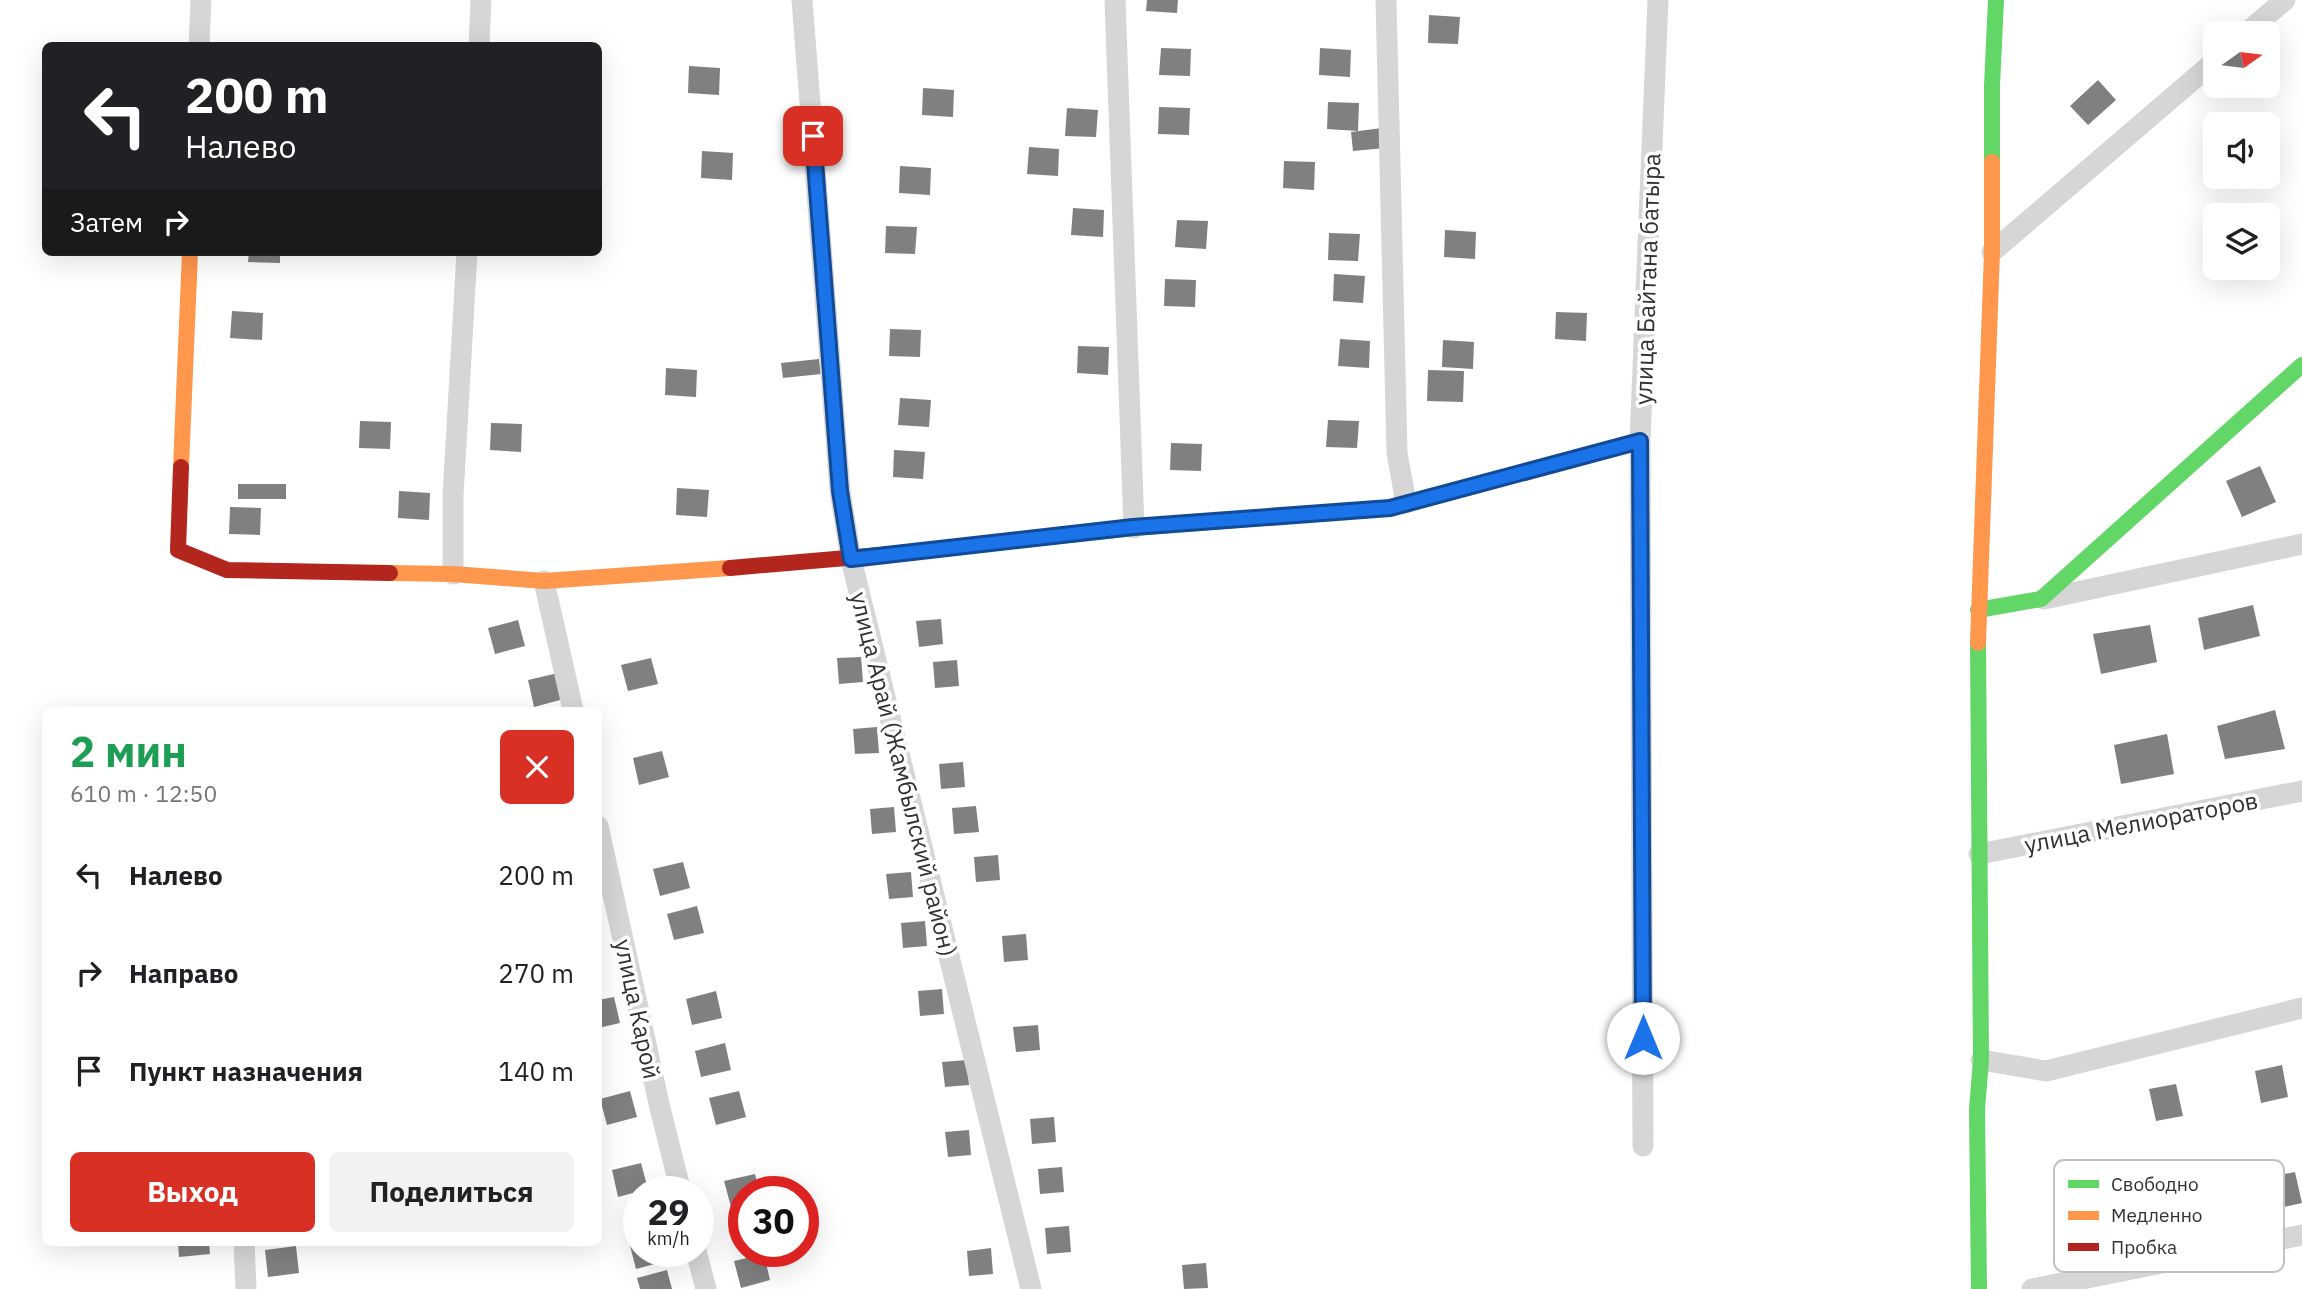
<!DOCTYPE html>
<html lang="ru">
<meta charset="utf-8">
<style>
body{margin:0;font-family:"IBM Plex Sans",sans-serif;background:#f2f2f2;color:#202124;height:100vh;display:flex;flex-direction:column;font-size:26px;white-space:nowrap}
*{box-sizing:border-box;margin:0}
p{font-size:23px;color:#757577}
.icon{flex:none;width:38px;height:38px;fill:none;stroke:currentColor;stroke-width:2;stroke-linecap:round;stroke-linejoin:round}
.map{position:relative;flex:1;overflow:hidden}
.drawer{position:absolute;left:42px;top:707px;width:560px;height:539px;display:flex;flex-direction:column;background:#fff;border-radius:10px;box-shadow:0 7px 28px #0002}
.drawer>*{flex:none}
.top-card{position:absolute;left:42px;top:42px;width:560px;height:214px;border-radius:10px;box-shadow:0 7px 28px #0002;background:#202124;color:#fff;overflow:hidden}
.needle{width:46px;rotate:76deg}
.fabs{position:absolute;left:2203px;top:21px;display:grid;gap:14px}
.fabs a{display:grid;place-items:center;width:77px;height:77px;border-radius:10px;background:#fff;box-shadow:0 7px 28px #0002;font-size:35px}
.speed{position:absolute;left:623px;top:1176px;display:flex;gap:14px;font-size:35px;font-weight:700;text-align:center}
.speed>*{display:grid;place-content:center;width:91px;height:91px;border-radius:50%;background:#fff;box-shadow:0 7px 28px #0002;line-height:1}
.speed small{font-size:18px;font-weight:400}
.speed .limit{border:10px solid #d22;background:#fff;color:#111}
.pin{position:absolute;display:grid;place-items:center;width:60px;height:60px;color:#fff;margin:-30px;border-radius:14px;box-shadow:0 4px 10px #0006}
.me{position:absolute;width:77px;margin:-38px;rotate:0deg;stroke-linejoin:round;filter:drop-shadow(0 0 5px #0008)}
.turn{display:flex;align-items:center;gap:24px;height:147px;padding:0 28px;font-size:32px}
.turn .icon{width:91px;height:91px;stroke-width:2.5}
.turn b{display:block;font-size:49px;line-height:60px}
.then{display:flex;align-items:center;height:66px;padding:0 28px;background:#0003;gap:14px;font-size:26px}
.round{display:grid;place-items:center;flex:none;width:74px;height:74px;border-radius:10px;background:#f2f2f2}
.headline{display:flex;align-items:center;justify-content:space-between;height:119px;padding:0 28px}
h1{font-size:42px;font-weight:700;line-height:52px;color:#1e9e55}
.button{display:flex;gap:14px;margin-top:auto;padding:14px 28px}
.button a{flex:1;height:80px;border-radius:10px;background:#d93025;color:#fff;font-size:28px;font-weight:700;line-height:80px;text-align:center}
.button a+a{background:#f2f2f2;color:#202124}
ul{padding:0;list-style:none}
li{display:flex;align-items:center;gap:21px;height:98px;padding:0 28px}
li div{flex:1}
li b{display:block;font-size:26px}
li em{font-style:normal}
.map>svg:first-child{display:block}
.building{fill:#808080}
.lines{fill:none;stroke-linecap:round;stroke-linejoin:round}
.street{stroke:#d6d6d6;stroke-width:21}
.fast{stroke:#63d668;stroke-width:16}
.slow{stroke:#ff974d;stroke-width:16}
.jam{stroke:#b3261e;stroke-width:16}
.route-casing{stroke:#114b97;stroke-width:18}
.route{stroke:#1a73e8;stroke-width:12}
.labels{text-anchor:middle;dominant-baseline:central;stroke-width:7;stroke-linejoin:round;paint-order:stroke}
.street-label{font-size:24px;fill:#323232;stroke:#fff}
.key{fill:#fff;stroke:#c2c2c2;stroke-width:2}
.key-label{font-size:19px;fill:#323232}
</style>
<div class="map">
<svg width="2302" height="1289" viewBox="0 0 2302 1289">
<rect width="100%" height="100%" fill="#fff"/>
<path class="building" d="M 1147,0 L 1178,0 L 1177,13 L 1146,11 Z
M 1429,15 L 1460,17 L 1458,44 L 1428,43 Z
M 1161,48 L 1191,49 L 1190,76 L 1159,75 Z
M 1320,48 L 1351,50 L 1350,77 L 1319,75 Z
M 689,66 L 720,68 L 719,95 L 688,93 Z
M 2098,80 L 2116,100 L 2088,125 L 2070,106 Z
M 923,88 L 954,90 L 953,117 L 922,115 Z
M 1328,102 L 1359,103 L 1358,131 L 1327,129 Z
M 1159,107 L 1190,108 L 1189,135 L 1158,134 Z
M 1067,108 L 1098,110 L 1096,137 L 1065,136 Z
M 1382,128 L 1385,148 L 1353,151 L 1351,132 Z
M 1029,147 L 1059,149 L 1058,176 L 1027,174 Z
M 702,151 L 733,153 L 732,180 L 701,178 Z
M 1284,161 L 1315,162 L 1314,190 L 1283,188 Z
M 900,166 L 931,168 L 930,195 L 899,193 Z
M 1073,208 L 1104,210 L 1103,237 L 1071,235 Z
M 1177,220 L 1208,221 L 1206,249 L 1175,247 Z
M 886,226 L 917,227 L 915,254 L 885,253 Z
M 1445,230 L 1476,232 L 1475,259 L 1444,257 Z
M 1329,233 L 1360,234 L 1358,261 L 1328,260 Z
M 249,252 L 280,252 L 280,263 L 248,262 Z
M 1334,274 L 1365,276 L 1363,303 L 1333,301 Z
M 1165,279 L 1196,280 L 1195,307 L 1164,306 Z
M 232,311 L 263,313 L 262,340 L 230,338 Z
M 1556,312 L 1587,313 L 1586,341 L 1555,339 Z
M 890,329 L 921,330 L 920,357 L 889,356 Z
M 1340,339 L 1370,341 L 1369,368 L 1338,366 Z
M 1443,340 L 1474,342 L 1473,369 L 1442,367 Z
M 1078,346 L 1109,347 L 1108,375 L 1077,373 Z
M 819,359 L 821,374 L 783,378 L 781,363 Z
M 666,368 L 697,370 L 696,397 L 665,395 Z
M 1428,370 L 1464,371 L 1463,402 L 1427,401 Z
M 900,398 L 931,400 L 929,427 L 898,425 Z
M 1328,420 L 1359,421 L 1357,448 L 1326,447 Z
M 360,421 L 391,422 L 390,449 L 359,448 Z
M 491,423 L 522,424 L 521,452 L 490,450 Z
M 1171,443 L 1202,444 L 1201,471 L 1170,470 Z
M 894,450 L 925,452 L 923,479 L 893,477 Z
M 2260,466 L 2276,502 L 2242,517 L 2226,481 Z
M 238,484 L 286,484 L 286,499 L 238,499 Z
M 677,488 L 709,490 L 707,517 L 676,515 Z
M 399,491 L 430,493 L 429,520 L 398,518 Z
M 230,507 L 261,508 L 260,535 L 229,534 Z
M 2253,605 L 2260,636 L 2204,650 L 2198,618 Z
M 941,619 L 943,644 L 919,647 L 916,621 Z
M 518,620 L 525,646 L 495,654 L 488,628 Z
M 2150,625 L 2157,662 L 2101,674 L 2093,634 Z
M 861,657 L 863,682 L 839,684 L 837,658 Z
M 651,658 L 658,684 L 628,691 L 621,665 Z
M 957,660 L 959,686 L 935,688 L 933,662 Z
M 558,673 L 564,699 L 534,707 L 528,680 Z
M 2275,710 L 2285,749 L 2225,759 L 2217,726 Z
M 877,727 L 879,753 L 855,754 L 853,729 Z
M 2167,734 L 2174,774 L 2121,784 L 2114,745 Z
M 662,751 L 669,777 L 639,785 L 633,758 Z
M 963,762 L 965,787 L 941,789 L 939,764 Z
M 976,806 L 979,832 L 954,834 L 952,808 Z
M 894,807 L 896,832 L 872,834 L 870,809 Z
M 998,855 L 1000,880 L 976,882 L 974,857 Z
M 683,862 L 690,888 L 660,896 L 653,869 Z
M 911,872 L 913,897 L 889,899 L 886,874 Z
M 697,906 L 704,933 L 674,940 L 667,914 Z
M 925,921 L 927,946 L 903,948 L 901,923 Z
M 1026,934 L 1028,960 L 1004,962 L 1002,936 Z
M 942,989 L 944,1014 L 920,1016 L 918,991 Z
M 716,991 L 722,1018 L 692,1025 L 686,999 Z
M 614,997 L 620,1023 L 598,1028 L 598,1000 Z
M 1038,1025 L 1040,1050 L 1016,1052 L 1013,1027 Z
M 725,1043 L 731,1070 L 701,1077 L 695,1051 Z
M 967,1060 L 969,1085 L 945,1087 L 942,1062 Z
M 2282,1065 L 2288,1097 L 2261,1103 L 2255,1071 Z
M 2176,1084 L 2183,1116 L 2156,1121 L 2149,1089 Z
M 630,1091 L 637,1117 L 607,1125 L 600,1099 Z
M 739,1091 L 746,1117 L 716,1125 L 709,1098 Z
M 1054,1117 L 1056,1142 L 1032,1144 L 1030,1119 Z
M 969,1130 L 971,1155 L 948,1157 L 945,1132 Z
M 641,1163 L 648,1189 L 618,1197 L 612,1170 Z
M 1062,1167 L 1064,1192 L 1040,1194 L 1038,1169 Z
M 2295,1172 L 2302,1203 L 2275,1209 L 2268,1177 Z
M 755,1174 L 759,1192 L 744,1192 L 744,1204 L 731,1207 L 724,1181 Z
M 1069,1226 L 1071,1252 L 1047,1254 L 1045,1228 Z
M 639,1240 L 639,1251 L 663,1251 L 666,1261 L 636,1269 L 629,1242 Z
M 178,1242 L 209,1242 L 210,1254 L 179,1257 Z
M 296,1246 L 299,1273 L 268,1277 L 265,1250 Z
M 991,1248 L 993,1274 L 969,1276 L 967,1251 Z
M 764,1254 L 770,1280 L 741,1288 L 734,1261 Z
M 1206,1263 L 1208,1288 L 1184,1289 L 1182,1265 Z
M 667,1270 L 672,1289 L 640,1289 L 637,1278 Z"/>
<g class="lines">
<path class="street" d="M 802,0 L 840,491 L 851,559 L 1031,1289
M 1115,0 L 1134,528
M 1386,0 L 1397,453 L 1406,503
M 2246,33 L 2285,0
M 199,46 L 201,0
M 479,46 L 481,0
M 1992,252 L 2216,60
M 453,574 L 453,496 L 467,252
M 544,581 L 573,710
M 2044,599 L 2302,544
M 598,826 L 660,1108 L 681,1192
M 1979,854 L 2302,791
M 1981,1060 L 2046,1071 L 2302,1008
M 1643,1146 L 1640,441 L 1658,0
M 244,1242 L 246,1289
M 696,1251 L 706,1289
M 2032,1289 L 2302,1235"/>
<path class="fast" d="M 1992,162 L 1992,86 L 1996,0
M 893,554 L 1134,528 L 1352,511
M 1978,610 L 2041,599 L 2302,365
M 1978,643 L 1981,1060 L 1977,1109 L 1979,1289"/>
<path class="slow" d="M 181,467 L 190,252
M 1352,511 L 1390,508 L 1640,441
M 390,573 L 453,574 L 544,581 L 730,568
M 1978,643 L 1992,252 L 1992,162"/>
<path class="jam" d="M 181,467 L 178,550 L 227,570 L 390,573
M 730,568 L 893,554"/>
</g>
<g class="lines">
<defs>
<path id="route" d="M 813,136 L 840,491 L 851,559 L 1133,527 L 1390,508 L 1640,441 L 1643,1038"/>
</defs>
<use href="#route" class="route-casing"/>
<use href="#route" class="route"/>
</g>
<g class="labels">
<g class="street-label">
<text transform="translate(1647 279) rotate(-88)">улица Байтана батыра</text>
<text transform="translate(904 774) rotate(76)">улица Арай (Жамбылский район)</text>
<text transform="translate(2141 822) rotate(-11)">улица Мелиораторов</text>
<text transform="translate(638 1009) rotate(78)">улица Карой</text>
</g>
</g>
<rect x="2054" y="1160" width="230" height="112" rx="10" class="key"/>
<rect x="2068" y="1180" width="31" height="8" fill="#63d668"/>
<rect x="2068" y="1211" width="31" height="9" fill="#ff974d"/>
<rect x="2068" y="1243" width="31" height="8" fill="#b3261e"/>
<g class="key-label">
<text x="2111" y="1191">Свободно</text>
<text x="2111" y="1222">Медленно</text>
<text x="2111" y="1254">Пробка</text>
</g>
</svg>
<div class="fabs">
<a><svg class="needle" viewBox="-14 -14 28 28"><path d="M0-13l5 13h-10z" fill="#e53935"/><path d="M0 13l5-13h-10z" fill="#757577"/></svg></a>
<a><svg class="icon" aria-label="sound" viewBox="0 0 24 24"><path d="M4 9h4l5-4v14l-5-4H4zM17 9q2 3 0 6"/></svg></a>
<a><svg class="icon" aria-label="layers" viewBox="0 0 24 24"><path d="M12 4l9 5-9 5-9-5zM3 14l9 5 9-5"/></svg></a>
</div>
<div class="speed"><div>29<small>km/h</small></div><div class="limit">30</div></div>
<div class="pin" style="left:813px;top:136px;background:#d93025"><svg class="icon" aria-label="arrive" viewBox="0 0 24 24"><path d="M6 21V4h12l-3 4 3 4H6"/></svg></div>
<svg class="me" style="left:1643px;top:1038px" viewBox="-20 -20 40 40"><circle r="19" fill="#fff"/><path d="M0-13L10 11 0 6-10 11z" fill="#1a73e8"/></svg>
<div class="top-card">
<div class="turn"><svg class="icon" aria-label="left" viewBox="0 0 24 24"><path d="M17 20v-9H6M10 6l-5 5 5 5"/></svg><div><b>200 m</b>Налево</div></div>
<div class="then">Затем<svg class="icon" aria-label="right" viewBox="0 0 24 24"><path d="M7 20v-9h11M14 6l5 5-5 5"/></svg></div>
</div>
<section class="drawer">
<div class="headline"><div><h1>2 мин</h1><p>610 m · 12:50</p></div><a class="round" style="background:#d93025;color:#fff"><svg class="icon" aria-label="close" viewBox="0 0 24 24"><path d="M6 6l12 12M18 6L6 18"/></svg></a></div>
<ul>
<li><svg class="icon" aria-label="left" viewBox="0 0 24 24"><path d="M17 20v-9H6M10 6l-5 5 5 5"/></svg><div><b>Налево</b></div><em>200 m</em></li>
<li><svg class="icon" aria-label="right" viewBox="0 0 24 24"><path d="M7 20v-9h11M14 6l5 5-5 5"/></svg><div><b>Направо</b></div><em>270 m</em></li>
<li><svg class="icon" aria-label="arrive" viewBox="0 0 24 24"><path d="M6 21V4h12l-3 4 3 4H6"/></svg><div><b>Пункт назначения</b></div><em>140 m</em></li>
</ul>
<div class="button"><a>Выход</a><a>Поделиться</a></div>
</section>
</div>
